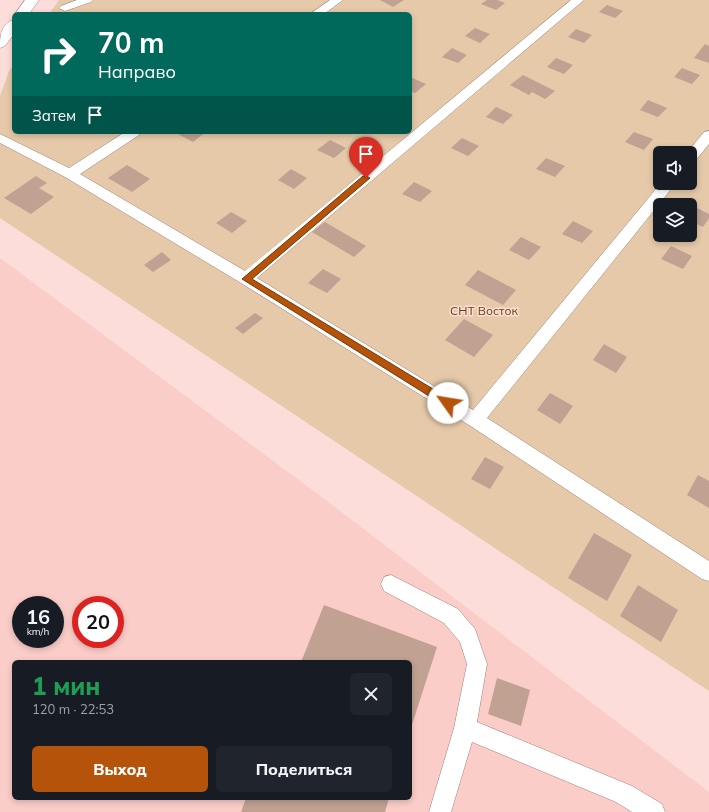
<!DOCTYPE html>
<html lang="ru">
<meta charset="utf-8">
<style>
body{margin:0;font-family:Mulish,sans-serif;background:#20242c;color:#f1f3f6;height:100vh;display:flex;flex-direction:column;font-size:15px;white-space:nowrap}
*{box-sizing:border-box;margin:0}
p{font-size:13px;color:#9ea1a6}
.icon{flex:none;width:22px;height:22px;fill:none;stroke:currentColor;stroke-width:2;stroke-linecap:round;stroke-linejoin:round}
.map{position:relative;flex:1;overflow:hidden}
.details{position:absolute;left:12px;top:660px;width:400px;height:140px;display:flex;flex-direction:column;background:#171b24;border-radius:6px;box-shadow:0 2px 6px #0003}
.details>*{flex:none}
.banner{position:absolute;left:12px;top:12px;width:400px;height:122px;border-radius:6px;box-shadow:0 2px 6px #0003;background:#00695c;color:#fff;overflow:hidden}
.controls{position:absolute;left:653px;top:146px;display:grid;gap:8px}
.controls a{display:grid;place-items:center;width:44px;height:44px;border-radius:6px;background:#171b24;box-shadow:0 2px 6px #0003;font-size:20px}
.speed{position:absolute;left:12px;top:596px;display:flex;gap:8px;font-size:20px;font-weight:700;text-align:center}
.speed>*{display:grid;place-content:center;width:52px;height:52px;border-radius:50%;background:#171b24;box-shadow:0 2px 6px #0003;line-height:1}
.speed small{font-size:10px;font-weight:400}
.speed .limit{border:6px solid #d22;background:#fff;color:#111}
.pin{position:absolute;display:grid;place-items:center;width:34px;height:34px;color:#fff;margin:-41px -17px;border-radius:50% 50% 50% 0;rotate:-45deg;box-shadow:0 0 4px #0007}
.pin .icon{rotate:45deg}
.me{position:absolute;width:44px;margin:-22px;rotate:302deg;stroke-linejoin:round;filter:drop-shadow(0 0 3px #0008)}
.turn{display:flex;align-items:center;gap:14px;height:84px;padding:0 20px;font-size:18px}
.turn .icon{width:52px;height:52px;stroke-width:2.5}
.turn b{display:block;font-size:28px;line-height:34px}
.then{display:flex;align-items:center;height:38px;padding:0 20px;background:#0003;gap:8px;font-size:15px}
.round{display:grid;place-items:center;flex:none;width:42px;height:42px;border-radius:6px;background:#20242c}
.headline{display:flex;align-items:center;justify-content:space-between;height:68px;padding:0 20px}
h1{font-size:24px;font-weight:800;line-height:30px;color:#1e9e55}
.primary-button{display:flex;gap:8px;margin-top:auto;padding:8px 20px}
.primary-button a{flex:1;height:46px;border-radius:6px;background:#b45309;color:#fff;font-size:16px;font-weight:800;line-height:46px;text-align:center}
.primary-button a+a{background:#20242c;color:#f1f3f6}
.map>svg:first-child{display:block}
.built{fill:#fbcdc8;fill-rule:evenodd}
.green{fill:#e5c9a9;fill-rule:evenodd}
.building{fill:#c0a192}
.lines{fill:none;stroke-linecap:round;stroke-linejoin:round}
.service-casing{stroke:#a07e7a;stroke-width:1}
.secondary-casing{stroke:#a07e7a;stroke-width:1}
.service{fill:#fff;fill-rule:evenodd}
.secondary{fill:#fff;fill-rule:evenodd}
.route{fill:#b45309;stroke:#753606}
.labels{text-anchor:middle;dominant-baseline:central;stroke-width:3;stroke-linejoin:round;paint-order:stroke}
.park-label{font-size:12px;fill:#694102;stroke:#fcddda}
</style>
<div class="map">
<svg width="709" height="812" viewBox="0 0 709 812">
<rect width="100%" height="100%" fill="#fcddda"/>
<path class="built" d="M 0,258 L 323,498 L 709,792 L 709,812 L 0,812 ZM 21,605 L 55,605 L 55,639 L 21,639 ZM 81,605 L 115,605 L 115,639 L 81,639 ZM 14,662 L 410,662 L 410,798 L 14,798 Z"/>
<path class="green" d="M 59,0 L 709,0 L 709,691 L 0,218 L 0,96 L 9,71 L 14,64 L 14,132 L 410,132 L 410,14 L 49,14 ZM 660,153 L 690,153 L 690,183 L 660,183 ZM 660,205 L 690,205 L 690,235 L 660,235 Z"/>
<path class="building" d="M 380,0 L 404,0 L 393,7 Z
M 487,0 L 497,0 L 505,3 L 496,10 L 481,4 Z
M 607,5 L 623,11 L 615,18 L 599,12 Z
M 475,28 L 490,34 L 480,43 L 465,36 Z
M 576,29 L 592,35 L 584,43 L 568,37 Z
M 705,44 L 709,46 L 709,63 L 694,58 Z
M 452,48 L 467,55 L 458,63 L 442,57 Z
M 556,58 L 573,65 L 564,74 L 547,67 Z
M 682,68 L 700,75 L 692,84 L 674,77 Z
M 523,75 L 555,91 L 545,99 L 532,92 L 529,95 L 510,85 Z
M 410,77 L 426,84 L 415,93 L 410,91 Z
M 648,100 L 667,108 L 658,117 L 640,110 Z
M 496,107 L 513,115 L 503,124 L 486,117 Z
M 181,132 L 206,132 L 193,142 L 178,134 Z
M 634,132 L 653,139 L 644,150 L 625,142 Z
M 462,138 L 479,146 L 468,156 L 451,148 Z
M 330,140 L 346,148 L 334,158 L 317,150 Z
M 546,158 L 565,166 L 555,177 L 536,169 Z
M 127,165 L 150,179 L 132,192 L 108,178 Z
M 291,169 L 307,178 L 294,189 L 278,180 Z
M 36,176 L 47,183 L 39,188 L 54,197 L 31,214 L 4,198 Z
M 414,182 L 432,191 L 420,202 L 402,194 Z
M 691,205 L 709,214 L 709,218 L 703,227 L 690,221 Z
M 231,212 L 247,221 L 232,233 L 216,223 Z
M 573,221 L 593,231 L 582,243 L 562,234 Z
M 325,222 L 366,246 L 354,257 L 312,232 Z
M 521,237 L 541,247 L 529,260 L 509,250 Z
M 671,246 L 692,256 L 683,269 L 661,259 Z
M 162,252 L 171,260 L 153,272 L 144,265 Z
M 323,269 L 341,279 L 327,293 L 308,283 Z
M 478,270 L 516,290 L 503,305 L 465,285 Z
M 255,313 L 263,318 L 243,334 L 235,328 Z
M 464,319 L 493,335 L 474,357 L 445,340 Z
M 604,344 L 627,357 L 616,373 L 593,360 Z
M 550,393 L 573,406 L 560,424 L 537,410 Z
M 485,457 L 504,467 L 490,489 L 471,479 Z
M 698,475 L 709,481 L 709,508 L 687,495 Z
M 594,533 L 632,555 L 607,601 L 568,578 Z
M 638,585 L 678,610 L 661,642 L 620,616 Z
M 324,605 L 437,647 L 410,731 L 410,662 L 301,662 Z
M 497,678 L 530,690 L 521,726 L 488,714 Z
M 246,798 L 389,798 L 385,812 L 241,812 Z"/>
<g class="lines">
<defs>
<path id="service" d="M 77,0 L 93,0 L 91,2 L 65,11 L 59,8 L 61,6 Z
M 330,0 L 343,0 L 324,14 L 310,14 Z
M 571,0 L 584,0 L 257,278 L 473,410 L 661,183 L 676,183 L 487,418 L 709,561 L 709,581 L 702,579 L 469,425 L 241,283 L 65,177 L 0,143 L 0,134 L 69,168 L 125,132 L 140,132 L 139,135 L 80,174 L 245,271 Z
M 709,131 L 709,144 L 695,161 L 690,162 L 690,153 L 687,153 L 704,132 Z
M 391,575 L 458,609 L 475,629 L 487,664 L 477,722 L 632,786 L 662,804 L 665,812 L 632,812 L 616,802 L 472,742 L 451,812 L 429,812 L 454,728 L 467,664 L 460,642 L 444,623 L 384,591 L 381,584 L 384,577 Z"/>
<path id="secondary" d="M 25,0 L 39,0 L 29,14 L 15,14 Z
M 14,20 L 14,34 L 5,46 L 0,48 C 0,36 1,23 14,20 Z"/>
</defs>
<use href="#service" class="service-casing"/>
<use href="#secondary" class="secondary-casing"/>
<use href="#service" class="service"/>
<use href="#secondary" class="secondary"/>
</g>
<path class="route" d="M 363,176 L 366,176 L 370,178 L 252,279 L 451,400 L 453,403 L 451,406 L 445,406 L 242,279 Z"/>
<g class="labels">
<g class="park-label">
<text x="484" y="310">СНТ Восток</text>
</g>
</g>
</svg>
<div class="controls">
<a><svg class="icon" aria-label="sound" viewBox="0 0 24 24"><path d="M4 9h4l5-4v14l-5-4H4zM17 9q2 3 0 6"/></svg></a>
<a><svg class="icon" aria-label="layers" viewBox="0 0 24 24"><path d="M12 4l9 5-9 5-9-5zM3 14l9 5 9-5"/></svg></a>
</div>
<div class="speed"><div>16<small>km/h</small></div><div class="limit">20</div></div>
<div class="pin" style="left:366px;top:178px;background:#d93025"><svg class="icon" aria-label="arrive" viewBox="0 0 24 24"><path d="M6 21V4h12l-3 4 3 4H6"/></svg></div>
<svg class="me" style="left:448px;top:403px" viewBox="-20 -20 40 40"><circle r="19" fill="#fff"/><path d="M0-13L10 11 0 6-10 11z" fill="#b45309"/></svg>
<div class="banner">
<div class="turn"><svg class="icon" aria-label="right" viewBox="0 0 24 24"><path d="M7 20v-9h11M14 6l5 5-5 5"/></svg><div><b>70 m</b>Направо</div></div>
<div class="then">Затем<svg class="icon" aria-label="arrive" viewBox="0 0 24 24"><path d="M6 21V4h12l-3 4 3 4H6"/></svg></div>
</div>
<section class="details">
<div class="headline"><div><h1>1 мин</h1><p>120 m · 22:53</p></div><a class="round"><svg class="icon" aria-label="close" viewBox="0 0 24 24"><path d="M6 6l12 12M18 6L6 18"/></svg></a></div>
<div class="primary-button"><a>Выход</a><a>Поделиться</a></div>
</section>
</div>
